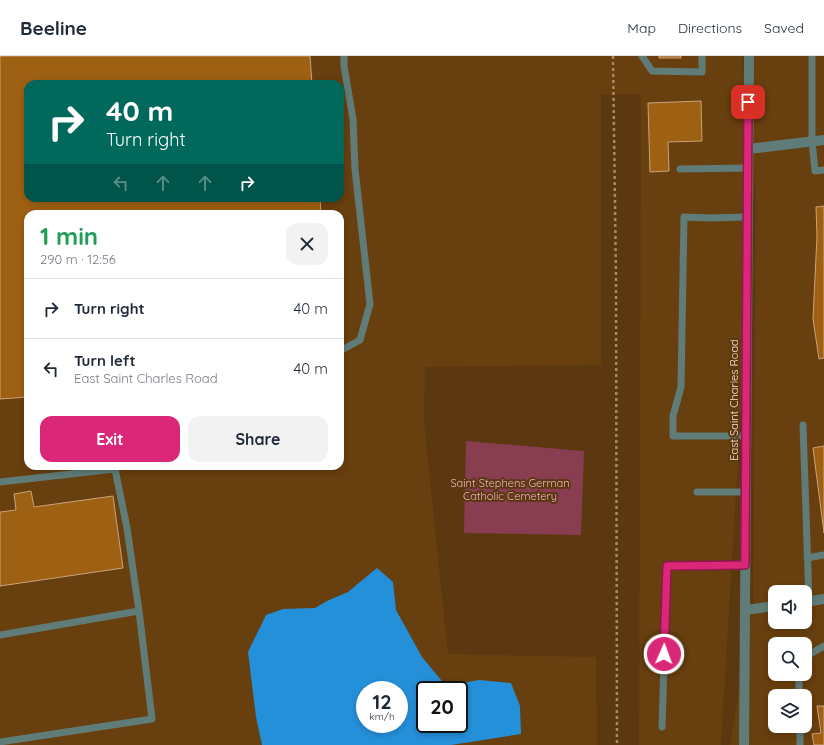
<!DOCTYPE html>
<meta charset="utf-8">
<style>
body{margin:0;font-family:Quicksand,sans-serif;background:#f2f2f3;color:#1f2937;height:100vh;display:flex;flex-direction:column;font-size:15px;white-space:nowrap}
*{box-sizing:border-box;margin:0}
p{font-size:13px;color:#747a83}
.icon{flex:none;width:22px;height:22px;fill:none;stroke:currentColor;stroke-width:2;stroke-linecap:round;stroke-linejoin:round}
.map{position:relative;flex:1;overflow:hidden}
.side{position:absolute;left:24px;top:154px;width:320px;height:260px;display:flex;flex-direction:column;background:#fff;border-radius:12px;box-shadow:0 2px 6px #0003}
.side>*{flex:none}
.banner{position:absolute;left:24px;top:24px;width:320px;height:122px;border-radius:12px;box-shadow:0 2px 6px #0003;background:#00695c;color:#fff;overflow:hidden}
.buttons{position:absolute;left:768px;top:529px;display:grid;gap:8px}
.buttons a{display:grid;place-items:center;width:44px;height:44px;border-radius:8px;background:#fff;box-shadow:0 2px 6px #0003;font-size:20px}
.speed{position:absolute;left:356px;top:625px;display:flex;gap:8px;font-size:20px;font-weight:700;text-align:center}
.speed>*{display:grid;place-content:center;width:52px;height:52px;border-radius:50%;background:#fff;box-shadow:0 2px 6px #0003;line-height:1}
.speed small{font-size:10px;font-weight:400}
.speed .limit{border:2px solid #111;border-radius:6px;background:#fff;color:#111}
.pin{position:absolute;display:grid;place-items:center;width:34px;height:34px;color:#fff;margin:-17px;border-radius:8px;box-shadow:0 2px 6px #0006}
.me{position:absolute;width:44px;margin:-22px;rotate:2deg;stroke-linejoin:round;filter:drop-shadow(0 0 3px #0008)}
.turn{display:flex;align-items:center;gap:14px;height:84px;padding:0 16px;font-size:18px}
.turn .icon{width:52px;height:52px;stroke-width:2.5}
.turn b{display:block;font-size:28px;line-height:34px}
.lanes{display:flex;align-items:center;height:38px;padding:0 16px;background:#0003;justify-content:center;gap:20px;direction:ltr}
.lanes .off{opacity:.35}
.round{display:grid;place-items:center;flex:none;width:42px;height:42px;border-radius:12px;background:#f2f2f3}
.summary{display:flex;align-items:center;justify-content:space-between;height:68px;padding:0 16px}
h1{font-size:24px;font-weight:700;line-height:30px;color:#1e9e55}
.cta{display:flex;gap:8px;margin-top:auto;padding:8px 16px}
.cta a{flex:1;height:46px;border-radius:12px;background:#db2777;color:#fff;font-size:16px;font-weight:700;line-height:46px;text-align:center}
.cta a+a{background:#f2f2f3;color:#1f2937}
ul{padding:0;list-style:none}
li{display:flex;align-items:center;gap:12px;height:60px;padding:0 16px;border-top:1px solid #e0e1e3}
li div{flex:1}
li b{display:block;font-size:15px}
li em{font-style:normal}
header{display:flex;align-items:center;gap:24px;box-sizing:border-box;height:56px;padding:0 20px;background:#fff;border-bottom:1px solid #e0e1e3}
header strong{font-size:19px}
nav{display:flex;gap:22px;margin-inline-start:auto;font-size:14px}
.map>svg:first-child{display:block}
.built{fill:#683f0e;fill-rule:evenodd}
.green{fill:#883d51}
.water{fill:#2590da;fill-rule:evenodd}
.building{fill:#9e6013;stroke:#cca27b}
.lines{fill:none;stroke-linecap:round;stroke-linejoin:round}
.path{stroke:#a6896a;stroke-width:2.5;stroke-dasharray:3 3;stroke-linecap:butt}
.service{stroke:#607c78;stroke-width:7}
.minor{stroke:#607c78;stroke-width:10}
.tertiary{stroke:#607c78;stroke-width:10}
.route-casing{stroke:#8e194d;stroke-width:10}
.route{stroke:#db2777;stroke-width:7}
.labels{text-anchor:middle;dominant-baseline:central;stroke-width:4;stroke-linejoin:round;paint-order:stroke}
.street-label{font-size:11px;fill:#fde7d3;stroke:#5b3810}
.park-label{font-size:11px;fill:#f0b5c2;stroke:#5b3810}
</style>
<header>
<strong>Beeline</strong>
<nav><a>Map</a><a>Directions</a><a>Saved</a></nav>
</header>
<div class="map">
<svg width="824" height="689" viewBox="0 0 824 689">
<rect width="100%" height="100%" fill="#5b3810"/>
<path class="built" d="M 0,0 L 742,0 L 743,42 L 754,42 L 753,0 L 824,0 L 824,689 L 730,689 L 753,547 L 756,103 L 721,689 L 639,689 L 641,38 L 601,39 L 601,309 L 425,311 L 424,365 L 448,598 L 596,601 L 597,689 L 0,689 ZM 28,28 L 340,28 L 340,142 L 28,142 ZM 28,158 L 340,158 L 340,410 L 28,410 ZM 775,536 L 805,536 L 805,566 L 775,566 ZM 775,588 L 805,588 L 805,618 L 775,618 ZM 365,634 L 399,634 L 399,668 L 365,668 ZM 425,634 L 459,634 L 459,668 L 425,668 ZM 775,640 L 805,640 L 805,670 L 775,670 Z"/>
<path class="green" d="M 466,385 L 584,395 L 581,479 L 464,477 Z"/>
<path class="water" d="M 377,512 L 393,526 L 396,554 L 422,601 L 446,630 L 479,624 L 511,627 L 520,650 L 521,678 L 451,689 L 262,689 L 256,661 L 248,596 L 266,559 L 283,553 L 315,552 L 327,545 L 348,536 ZM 365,634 L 399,634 L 399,668 L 365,668 ZM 425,634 L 459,634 L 459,668 L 425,668 Z"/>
<path class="building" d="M 0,0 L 310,0 L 312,28 L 28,28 L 28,142 L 320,142 L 321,158 L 28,158 L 28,341 L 0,343 Z
M 659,0 L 681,0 L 681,2 L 659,2 Z
M 701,45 L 702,85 L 668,86 L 669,115 L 650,116 L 648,47 Z
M 824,150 L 824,302 L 819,303 L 813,263 L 817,180 L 816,151 Z
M 824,390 L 824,477 L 813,392 Z
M 31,435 L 34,451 L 113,440 L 123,512 L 0,530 L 0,456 L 16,454 L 14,438 Z
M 817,650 L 824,650 L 824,689 L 814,689 L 812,678 L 821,677 Z"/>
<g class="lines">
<path class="path" d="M 613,0 L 616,222 L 617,689"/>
<path class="service" d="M 642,0 L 652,15 L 702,16 L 702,0
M 812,0 L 812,85 L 815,115 L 824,114
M 680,113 L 748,112
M 340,295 L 360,284 L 370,248 L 355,113 L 353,63 L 344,10 L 344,0
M 803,369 L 809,545
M 745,380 L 673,380 L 673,360 L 681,331 L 684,161 L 710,162 L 747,161
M 0,426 L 115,413 L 127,472 L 139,555 L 0,579
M 697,436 L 745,436
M 807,502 L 824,499
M 805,601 L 824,590
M 799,618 L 799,640
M 800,670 L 800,689
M 662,671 L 667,510 L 745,509
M 0,686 L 152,663 L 139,555"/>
<path class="minor" d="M 748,93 L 824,84
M 805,546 L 824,543
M 745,554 L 775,550"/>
<path class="tertiary" d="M 744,689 L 749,0"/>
</g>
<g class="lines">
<defs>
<path id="route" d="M 664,598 L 667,510 L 745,509 L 748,46"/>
</defs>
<use href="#route" class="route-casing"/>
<use href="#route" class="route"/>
</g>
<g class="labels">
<g class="street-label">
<text transform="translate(734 344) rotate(-90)">East Saint Charles Road</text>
</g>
<g class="park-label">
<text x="510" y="427">Saint Stephens German<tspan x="510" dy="13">Catholic Cemetery</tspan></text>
</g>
</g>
</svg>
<div class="buttons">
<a><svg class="icon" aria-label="sound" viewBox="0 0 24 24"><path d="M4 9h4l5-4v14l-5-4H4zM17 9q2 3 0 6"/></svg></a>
<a><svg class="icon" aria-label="search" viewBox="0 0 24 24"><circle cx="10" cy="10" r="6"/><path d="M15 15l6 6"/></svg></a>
<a><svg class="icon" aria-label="layers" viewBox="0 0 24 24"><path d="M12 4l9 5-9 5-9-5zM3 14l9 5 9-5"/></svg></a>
</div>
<div class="speed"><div>12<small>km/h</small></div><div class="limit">20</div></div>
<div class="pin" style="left:748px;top:46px;background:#d93025"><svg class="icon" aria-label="arrive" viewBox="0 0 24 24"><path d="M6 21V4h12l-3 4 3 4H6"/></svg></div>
<svg class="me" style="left:664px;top:598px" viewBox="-20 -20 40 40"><circle r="17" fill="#db2777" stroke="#fff" stroke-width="3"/><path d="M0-11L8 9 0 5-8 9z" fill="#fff"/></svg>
<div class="banner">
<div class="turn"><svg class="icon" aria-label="right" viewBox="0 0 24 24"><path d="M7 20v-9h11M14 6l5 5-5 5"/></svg><div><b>40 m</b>Turn right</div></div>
<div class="lanes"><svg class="icon off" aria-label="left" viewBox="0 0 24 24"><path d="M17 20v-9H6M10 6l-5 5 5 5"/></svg><svg class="icon off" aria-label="ahead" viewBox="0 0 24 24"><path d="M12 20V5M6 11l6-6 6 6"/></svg><svg class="icon off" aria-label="ahead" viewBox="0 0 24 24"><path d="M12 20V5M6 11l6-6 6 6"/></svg><svg class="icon" aria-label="right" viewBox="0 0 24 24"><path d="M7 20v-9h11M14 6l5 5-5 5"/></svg></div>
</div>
<section class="side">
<div class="summary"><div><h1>1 min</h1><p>290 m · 12:56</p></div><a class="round"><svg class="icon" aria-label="close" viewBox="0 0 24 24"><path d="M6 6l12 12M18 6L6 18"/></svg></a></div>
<ul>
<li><svg class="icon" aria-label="right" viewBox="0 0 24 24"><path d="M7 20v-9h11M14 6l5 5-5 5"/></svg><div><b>Turn right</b></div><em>40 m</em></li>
<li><svg class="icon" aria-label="left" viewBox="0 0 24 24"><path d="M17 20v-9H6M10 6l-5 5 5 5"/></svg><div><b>Turn left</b><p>East Saint Charles Road</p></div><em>40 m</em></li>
</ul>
<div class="cta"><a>Exit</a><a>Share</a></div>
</section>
</div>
